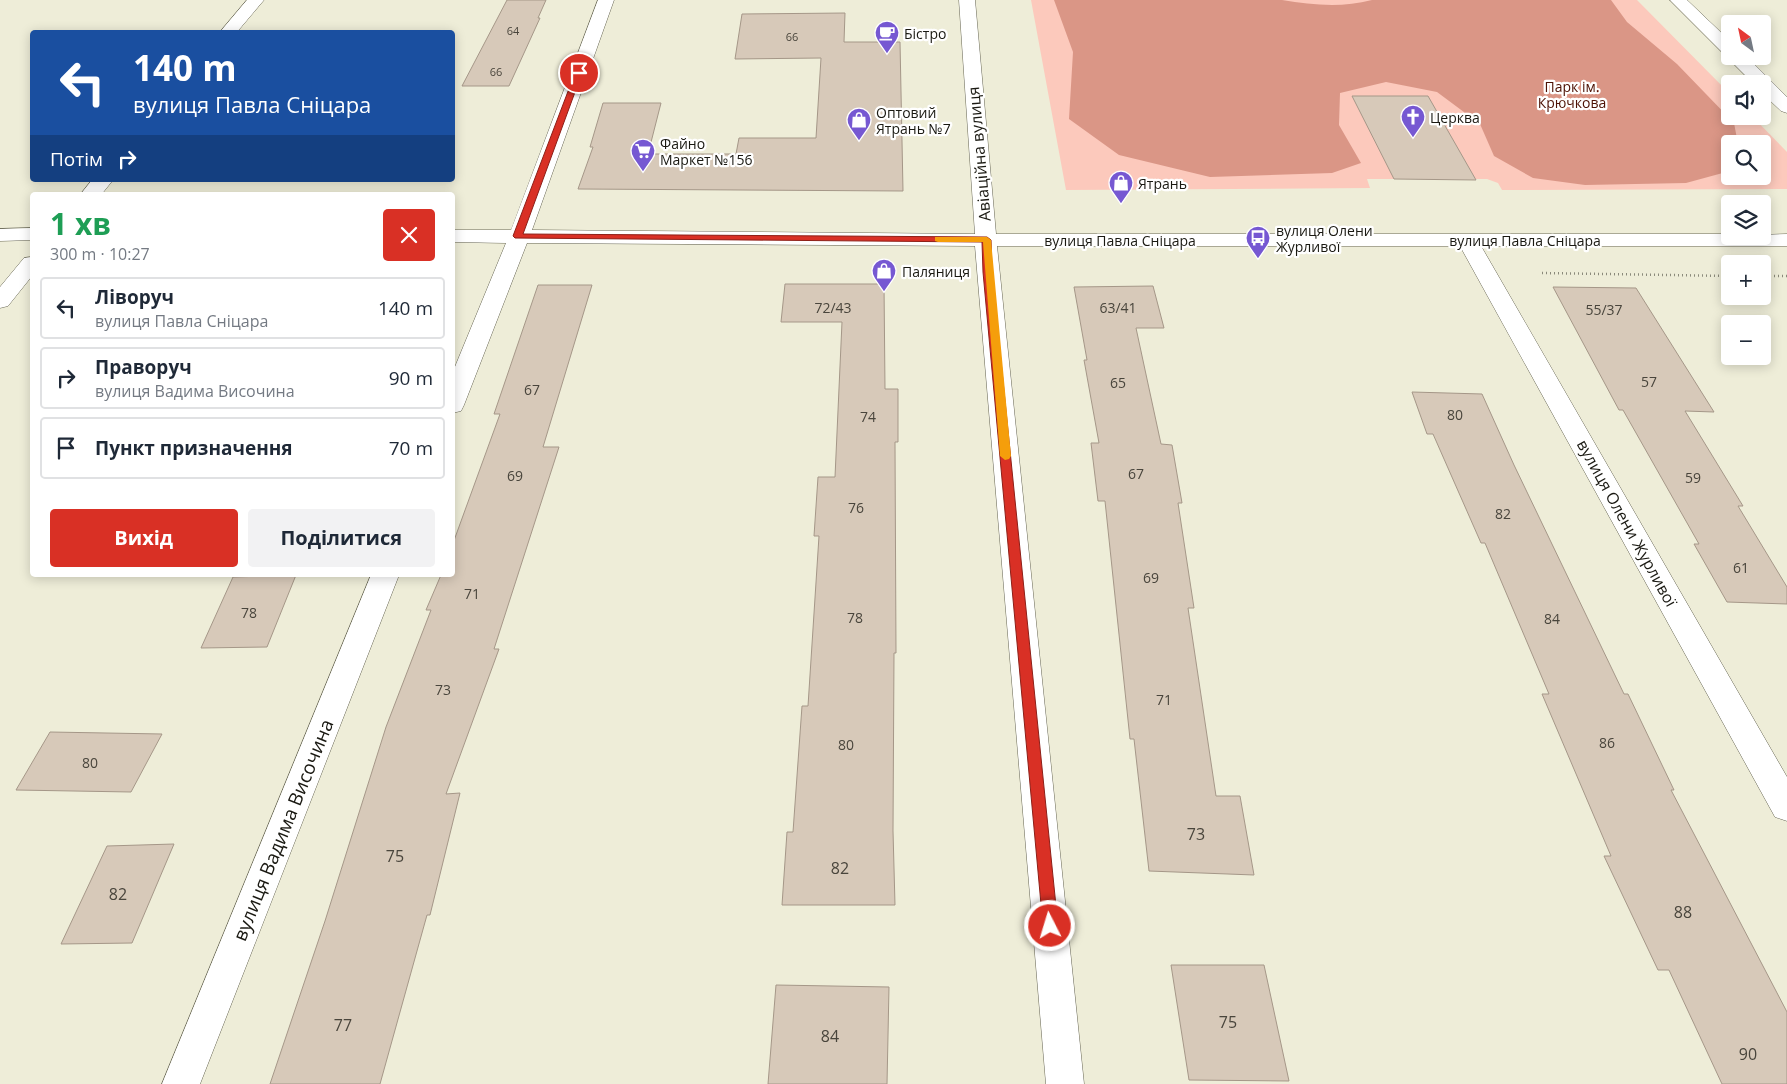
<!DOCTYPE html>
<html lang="uk">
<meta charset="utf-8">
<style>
body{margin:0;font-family:"Open Sans",sans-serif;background:#f2f2f3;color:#1f2937;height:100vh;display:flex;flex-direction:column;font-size:19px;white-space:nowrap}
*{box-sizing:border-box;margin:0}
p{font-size:16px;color:#747a83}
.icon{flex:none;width:28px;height:28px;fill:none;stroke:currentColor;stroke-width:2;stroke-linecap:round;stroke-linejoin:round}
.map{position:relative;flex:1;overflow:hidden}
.side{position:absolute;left:30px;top:192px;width:425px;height:385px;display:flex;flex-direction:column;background:#fff;border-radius:5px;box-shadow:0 2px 12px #0003}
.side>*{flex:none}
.hud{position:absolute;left:30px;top:30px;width:425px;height:152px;border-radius:5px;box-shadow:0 2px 12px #0003;background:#1a4fa0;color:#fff;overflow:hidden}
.needle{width:32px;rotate:327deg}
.tools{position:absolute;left:1721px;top:15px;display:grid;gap:10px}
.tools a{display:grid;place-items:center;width:50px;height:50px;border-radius:5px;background:#fff;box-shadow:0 2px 12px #0003;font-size:25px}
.pin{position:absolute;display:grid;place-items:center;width:42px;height:42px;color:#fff;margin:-21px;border:2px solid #fff;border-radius:50%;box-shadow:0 1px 5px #0007}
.me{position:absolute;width:55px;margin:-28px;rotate:355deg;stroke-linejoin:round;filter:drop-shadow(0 0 4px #0008)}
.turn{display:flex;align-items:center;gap:18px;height:105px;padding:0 20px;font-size:22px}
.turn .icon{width:65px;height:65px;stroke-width:2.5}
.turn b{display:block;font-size:35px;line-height:42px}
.then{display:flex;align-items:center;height:48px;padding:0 20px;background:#0003;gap:10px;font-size:19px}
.round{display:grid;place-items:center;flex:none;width:52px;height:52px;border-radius:5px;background:#f2f2f3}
.head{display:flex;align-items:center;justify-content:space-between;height:85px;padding:0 20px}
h1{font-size:30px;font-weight:700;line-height:38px;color:#1e9e55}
.cta{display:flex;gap:10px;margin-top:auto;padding:10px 20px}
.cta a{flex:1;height:58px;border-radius:5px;background:#d93025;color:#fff;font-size:20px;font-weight:700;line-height:58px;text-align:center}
.cta a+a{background:#f2f2f3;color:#1f2937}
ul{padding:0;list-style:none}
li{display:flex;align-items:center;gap:15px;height:62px;margin:0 10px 8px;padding:0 10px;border:2px solid #e0e1e3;border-radius:5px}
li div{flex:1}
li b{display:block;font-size:19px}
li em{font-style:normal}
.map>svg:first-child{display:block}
.green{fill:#fcc9bc;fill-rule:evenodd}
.forest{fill:#da9686}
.building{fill:#d7c9b9;stroke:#a59788}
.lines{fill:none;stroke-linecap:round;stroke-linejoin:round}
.street-casing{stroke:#666553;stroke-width:1}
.path{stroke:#8a897a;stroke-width:2.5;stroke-dasharray:1 3;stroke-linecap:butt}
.street{fill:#fff;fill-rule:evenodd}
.route{fill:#d93025;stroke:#8d1f18}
.slow{fill:#f59e0b}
.labels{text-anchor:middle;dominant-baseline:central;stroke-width:4.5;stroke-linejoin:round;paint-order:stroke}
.far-number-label{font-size:11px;fill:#49453c}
.far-poi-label{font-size:14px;fill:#1a1912;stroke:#fff;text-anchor:start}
.far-park-label{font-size:14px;fill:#4d1104;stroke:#fff}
.far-street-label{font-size:14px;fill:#1a1912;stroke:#fff}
.number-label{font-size:14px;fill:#49453c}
.street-label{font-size:16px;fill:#1a1912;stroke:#fff}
.near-number-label{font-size:16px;fill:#49453c}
.near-street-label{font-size:19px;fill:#1a1912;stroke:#fff}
</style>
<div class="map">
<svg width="1787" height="1084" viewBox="0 0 1787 1084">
<rect width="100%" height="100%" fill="#eeedd8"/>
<path class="green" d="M 1031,0 L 1637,0 L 1730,94 L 1730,116 L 1752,116 L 1787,152 L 1787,189 L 1502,190 L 1498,183 L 1487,179 L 1367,179 L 1370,188 L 1066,190 ZM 1730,144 L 1762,144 L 1762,176 L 1730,176 Z"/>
<path class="forest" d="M 1054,0 L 1282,0 C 1313,5 1341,8 1372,0 L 1611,0 L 1627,22 L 1677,64 L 1734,123 L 1738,144 L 1730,144 L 1730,171 L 1686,183 L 1585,185 L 1533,178 L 1494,156 L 1480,124 L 1437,92 L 1386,82 L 1340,93 L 1339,125 L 1361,163 L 1332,173 L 1210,177 L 1119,155 L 1069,119 L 1073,52 Z"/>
<path class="building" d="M 507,0 L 546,0 L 538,18 L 540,18 L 509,86 L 462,86 Z
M 845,13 L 844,42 L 900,42 L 903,191 L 578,189 L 593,147 L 590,147 L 603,103 L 661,103 L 648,154 L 736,154 L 739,138 L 816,138 L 821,58 L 735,59 L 742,14 Z
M 1352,96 L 1428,96 L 1476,180 L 1394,179 Z
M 785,284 L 884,284 L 885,389 L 898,389 L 898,442 L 895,442 L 896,653 L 894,653 L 893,831 L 895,905 L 782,905 L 787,832 L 793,832 L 802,706 L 808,706 L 819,536 L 814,536 L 818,477 L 835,477 L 842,322 L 781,322 Z
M 538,285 L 592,285 L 543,447 L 559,447 L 494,649 L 499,649 L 446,794 L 460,793 L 430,915 L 427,915 L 380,1084 L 270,1084 L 325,921 L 386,727 L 431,610 L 426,610 L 441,575 L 452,575 L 452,546 L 500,414 L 494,414 Z
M 1153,286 L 1164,328 L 1136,328 L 1161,444 L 1172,445 L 1182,503 L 1178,503 L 1194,608 L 1188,608 L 1216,796 L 1240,796 L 1254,875 L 1149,871 L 1134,739 L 1130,739 L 1105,501 L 1098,501 L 1091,443 L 1099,443 L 1084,360 L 1087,360 L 1074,287 Z
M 1553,287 L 1636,288 L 1714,412 L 1685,411 L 1743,506 L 1738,506 L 1787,587 L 1787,604 L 1727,602 L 1694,544 L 1699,544 L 1623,410 L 1619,410 Z
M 1412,392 L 1482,394 L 1514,465 L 1624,694 L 1628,694 L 1674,790 L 1671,790 L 1787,1012 L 1787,1084 L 1722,1084 L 1669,970 L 1658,970 L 1604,856 L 1611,856 L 1542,694 L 1549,694 L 1485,543 L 1481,543 L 1433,434 L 1427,434 Z
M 296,575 L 267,647 L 201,648 L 233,577 Z
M 50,732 L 162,734 L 131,792 L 16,790 Z
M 174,844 L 132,943 L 61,944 L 107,846 Z
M 1171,965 L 1264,965 L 1289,1081 L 1189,1080 Z
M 776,985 L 889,987 L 887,1084 L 768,1084 Z"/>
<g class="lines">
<defs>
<path id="street" d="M 247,0 L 264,0 L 237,32 L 220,32 Z
M 598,0 L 614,0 L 532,230 L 975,234 L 959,0 L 975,0 L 996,234 L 1730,234 L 1730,236 L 1787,234 L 1787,246 L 1481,246 L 1787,777 L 1787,821 L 1775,817 L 1460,246 L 997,246 L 1084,1084 L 1046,1084 L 975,246 L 527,243 L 464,405 L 461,411 L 452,413 L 452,374 L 506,243 L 452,242 L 452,230 L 511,230 Z
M 1670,0 L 1687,0 L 1730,41 L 1730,56 L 1746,56 L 1787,97 L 1787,113 L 1781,111 L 1762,93 L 1762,84 L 1754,84 Z
M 92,180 L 113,180 L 101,195 L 80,195 Z
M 32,228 L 32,240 L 0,241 L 0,229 Z
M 32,257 L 32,276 L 8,306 L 0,308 L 0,287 L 24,258 Z
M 371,575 L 399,575 L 200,1084 L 162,1084 Z"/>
</defs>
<use href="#street" class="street-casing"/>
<path class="path" d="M 1542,273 L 1730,276
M 1762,276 L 1787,276"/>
<use href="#street" class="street"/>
</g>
<path class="route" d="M 579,71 L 582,73 L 523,234 L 987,237 L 991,240 L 992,272 L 1058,926 L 1055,930 L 1050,932 L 1045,930 L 1043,926 L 983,272 L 982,242 L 515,238 L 513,236 L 575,73 Z"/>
<path class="slow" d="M 935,237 L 987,237 L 991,240 L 1011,456 L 1009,459 L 1005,460 L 1000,456 L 983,242 L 938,242 L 935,241 Z"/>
<defs>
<symbol id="cafe-pin" viewBox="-11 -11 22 30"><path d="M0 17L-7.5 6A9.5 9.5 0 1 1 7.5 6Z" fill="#7658d2" stroke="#fff"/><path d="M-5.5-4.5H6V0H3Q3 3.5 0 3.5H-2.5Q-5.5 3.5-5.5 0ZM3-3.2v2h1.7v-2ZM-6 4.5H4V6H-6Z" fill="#fff"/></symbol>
<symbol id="church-pin" viewBox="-11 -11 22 30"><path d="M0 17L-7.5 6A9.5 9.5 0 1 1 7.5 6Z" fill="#7658d2" stroke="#fff"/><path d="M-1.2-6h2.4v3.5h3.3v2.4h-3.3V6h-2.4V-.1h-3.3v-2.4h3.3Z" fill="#fff"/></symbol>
<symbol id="shop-pin" viewBox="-11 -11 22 30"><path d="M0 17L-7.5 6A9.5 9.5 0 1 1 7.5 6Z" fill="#7658d2" stroke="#fff"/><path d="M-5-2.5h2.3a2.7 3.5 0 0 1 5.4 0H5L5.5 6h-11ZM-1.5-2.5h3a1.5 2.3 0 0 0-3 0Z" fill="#fff"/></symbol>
<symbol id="supermarket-pin" viewBox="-11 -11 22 30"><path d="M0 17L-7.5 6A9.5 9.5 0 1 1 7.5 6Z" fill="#7658d2" stroke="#fff"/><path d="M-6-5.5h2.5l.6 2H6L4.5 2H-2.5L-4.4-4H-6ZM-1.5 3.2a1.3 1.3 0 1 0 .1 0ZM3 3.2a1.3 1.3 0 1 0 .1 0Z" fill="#fff"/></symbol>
<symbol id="bus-pin" viewBox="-11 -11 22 30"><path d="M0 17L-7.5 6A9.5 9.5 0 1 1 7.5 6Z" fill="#7658d2" stroke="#fff"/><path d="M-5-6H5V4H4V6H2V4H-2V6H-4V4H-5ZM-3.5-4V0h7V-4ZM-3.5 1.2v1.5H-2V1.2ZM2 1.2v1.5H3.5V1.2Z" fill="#fff"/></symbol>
</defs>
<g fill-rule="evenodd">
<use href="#cafe-pin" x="873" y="19" width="28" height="38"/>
<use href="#church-pin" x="1399" y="103" width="28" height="38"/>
<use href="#shop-pin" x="845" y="106" width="28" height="38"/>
<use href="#supermarket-pin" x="629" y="137" width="28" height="38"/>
<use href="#shop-pin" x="1107" y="169" width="28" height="38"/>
<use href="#bus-pin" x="1244" y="224" width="28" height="38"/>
<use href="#shop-pin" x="870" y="257" width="28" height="38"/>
</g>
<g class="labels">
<g class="far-number-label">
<text x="513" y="30">64</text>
<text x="792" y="36">66</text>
<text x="496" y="71">66</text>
</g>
<g class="far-poi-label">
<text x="904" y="33">Бістро</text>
<text x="876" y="112">Оптовий<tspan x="876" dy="16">Ятрань №7</tspan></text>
<text x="1430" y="117">Церква</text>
<text x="660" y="143">Файно<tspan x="660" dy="16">Маркет №156</tspan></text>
<text x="1138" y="183">Ятрань</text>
<text x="1276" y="230">вулиця Олени<tspan x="1276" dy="16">Журливої</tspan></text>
<text x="902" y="271">Паляниця</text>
</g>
<g class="far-park-label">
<text x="1572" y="86">Парк ім.<tspan x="1572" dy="16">Крючкова</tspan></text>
</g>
<g class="far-street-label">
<text x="1120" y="240">вулиця Павла Сніцара</text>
<text x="1525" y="240">вулиця Павла Сніцара</text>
</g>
<g class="number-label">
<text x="833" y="307">72/43</text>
<text x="1118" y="307">63/41</text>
<text x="1604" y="309">55/37</text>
<text x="1649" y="381">57</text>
<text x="1118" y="382">65</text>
<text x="532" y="389">67</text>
<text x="1455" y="414">80</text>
<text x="868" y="416">74</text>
<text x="1136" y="473">67</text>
<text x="515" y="475">69</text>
<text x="1693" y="477">59</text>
<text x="856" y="507">76</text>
<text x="1503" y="513">82</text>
<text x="1741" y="567">61</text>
<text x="1151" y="577">69</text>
<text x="472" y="593">71</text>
<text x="249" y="612">78</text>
<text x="855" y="617">78</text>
<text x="1552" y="618">84</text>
<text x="443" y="689">73</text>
<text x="1164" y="699">71</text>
<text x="1607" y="742">86</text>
<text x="846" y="744">80</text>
<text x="90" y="762">80</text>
</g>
<g class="street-label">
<text transform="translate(979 154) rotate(-95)">Авіаційна вулиця</text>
<text transform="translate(1627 523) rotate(61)">вулиця Олени Журливої</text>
</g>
<g class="near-number-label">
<text x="1196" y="834">73</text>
<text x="395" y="856">75</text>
<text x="840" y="868">82</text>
<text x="118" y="894">82</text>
<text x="1683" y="912">88</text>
<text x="1228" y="1022">75</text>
<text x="343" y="1025">77</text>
<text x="830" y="1036">84</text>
<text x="1748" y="1054">90</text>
</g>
<g class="near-street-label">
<text transform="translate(283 830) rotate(-68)">вулиця Вадима Височина</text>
</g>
</g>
</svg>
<div class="tools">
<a><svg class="needle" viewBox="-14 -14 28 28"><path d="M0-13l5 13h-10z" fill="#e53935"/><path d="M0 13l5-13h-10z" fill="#747a83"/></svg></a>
<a><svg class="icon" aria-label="sound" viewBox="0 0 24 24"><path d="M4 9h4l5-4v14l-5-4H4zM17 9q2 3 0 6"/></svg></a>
<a><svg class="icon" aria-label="search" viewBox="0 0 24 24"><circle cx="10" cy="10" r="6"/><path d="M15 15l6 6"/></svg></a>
<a><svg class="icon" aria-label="layers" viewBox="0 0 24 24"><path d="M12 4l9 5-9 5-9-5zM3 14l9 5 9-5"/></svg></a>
<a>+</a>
<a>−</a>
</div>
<div class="pin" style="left:579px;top:73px;background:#d93025"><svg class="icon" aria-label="arrive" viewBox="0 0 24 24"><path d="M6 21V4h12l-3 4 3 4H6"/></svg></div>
<svg class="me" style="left:1050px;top:926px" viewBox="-20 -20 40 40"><circle r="17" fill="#d93025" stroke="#fff" stroke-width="3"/><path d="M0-11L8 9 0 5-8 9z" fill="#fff"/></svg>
<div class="hud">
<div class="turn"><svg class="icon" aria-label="left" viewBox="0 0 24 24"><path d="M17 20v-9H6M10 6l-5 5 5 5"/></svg><div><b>140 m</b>вулиця Павла Сніцара</div></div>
<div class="then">Потім<svg class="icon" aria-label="right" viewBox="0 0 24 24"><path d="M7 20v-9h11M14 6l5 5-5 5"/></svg></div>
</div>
<section class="side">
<div class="head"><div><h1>1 хв</h1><p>300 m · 10:27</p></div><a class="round" style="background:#d93025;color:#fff"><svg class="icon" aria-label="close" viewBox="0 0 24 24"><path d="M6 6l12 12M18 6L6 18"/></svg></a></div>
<ul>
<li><svg class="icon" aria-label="left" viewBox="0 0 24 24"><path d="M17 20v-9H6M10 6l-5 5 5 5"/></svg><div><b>Ліворуч</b><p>вулиця Павла Сніцара</p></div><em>140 m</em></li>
<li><svg class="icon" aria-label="right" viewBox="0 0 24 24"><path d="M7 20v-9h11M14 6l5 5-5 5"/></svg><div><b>Праворуч</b><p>вулиця Вадима Височина</p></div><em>90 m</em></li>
<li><svg class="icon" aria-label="arrive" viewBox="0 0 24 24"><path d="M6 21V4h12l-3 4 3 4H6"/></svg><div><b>Пункт призначення</b></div><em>70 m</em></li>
</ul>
<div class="cta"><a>Вихід</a><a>Поділитися</a></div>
</section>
</div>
